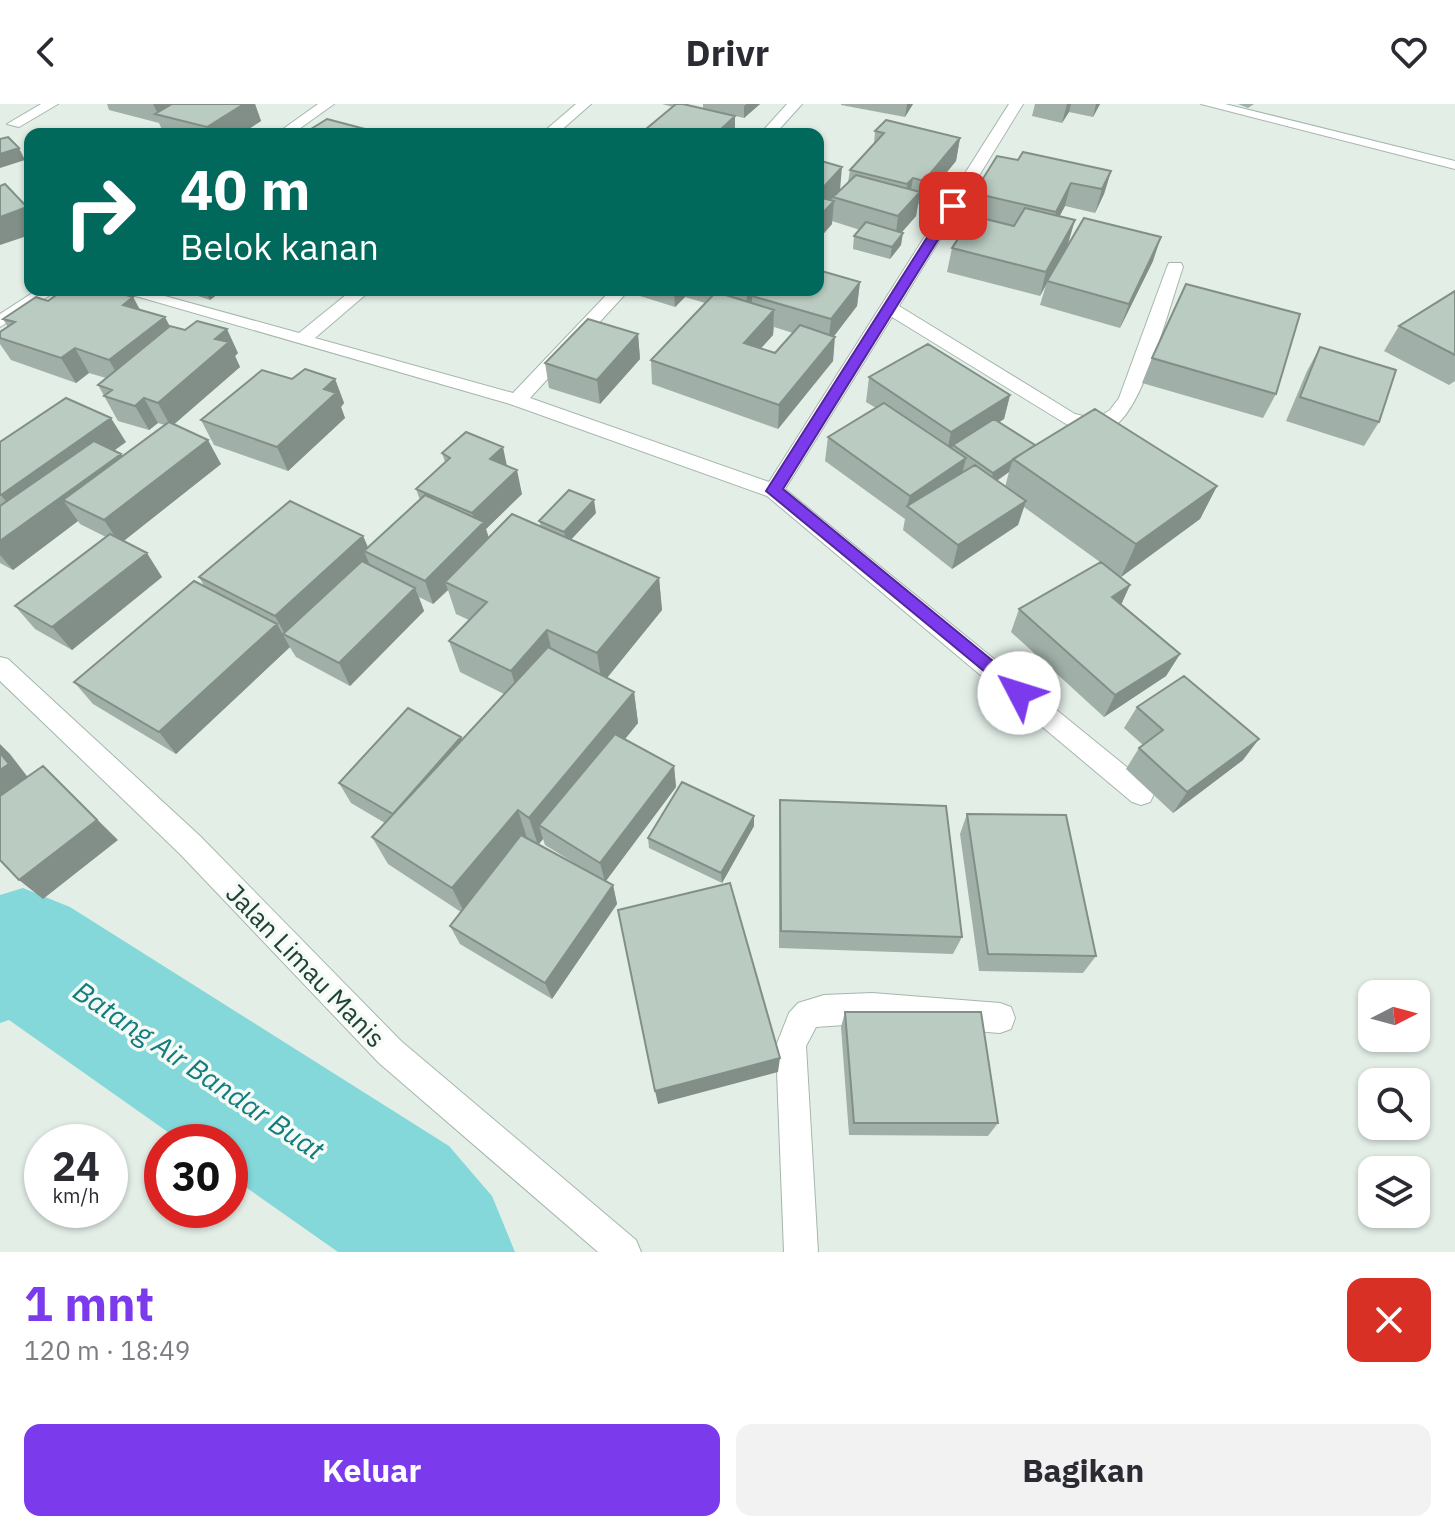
<!DOCTYPE html>
<html lang="id">
<meta charset="utf-8">
<style>
body{margin:0;font-family:"IBM Plex Sans",sans-serif;background:#f2f2f3;color:#2b2b33;height:100vh;display:flex;flex-direction:column;font-size:30px;white-space:nowrap}
*{box-sizing:border-box;margin:0}
p{font-size:26px;color:#7c7c81}
.icon{flex:none;width:44px;height:44px;fill:none;stroke:currentColor;stroke-width:2;stroke-linecap:round;stroke-linejoin:round}
.map{position:relative;height:1148px;overflow:hidden}
.panel{display:flex;flex-direction:column;background:#fff;flex:1}
.panel>*{flex:none}
.banner{position:absolute;left:24px;top:24px;width:800px;height:168px;border-radius:16px;box-shadow:0 2px 6px #0004;background:#00695c;color:#fff;overflow:hidden}
.needle{width:52px;rotate:84deg}
.controls{position:absolute;left:1358px;top:876px;display:grid;gap:16px}
.controls a{display:grid;place-items:center;width:72px;height:72px;border-radius:16px;background:#fff;box-shadow:0 2px 6px #0004;font-size:40px}
.speed{position:absolute;left:24px;top:1020px;display:flex;gap:16px;font-size:40px;font-weight:700;text-align:center}
.speed>*{display:grid;place-content:center;width:104px;height:104px;border-radius:50%;background:#fff;box-shadow:0 2px 6px #0004;line-height:1}
.speed small{font-size:20px;font-weight:400}
.speed .limit{border:12px solid #d22;background:#fff;color:#111}
.pin{position:absolute;display:grid;place-items:center;width:68px;height:68px;color:#fff;margin:-34px;border-radius:16px;box-shadow:0 4px 12px #0006}
.me{position:absolute;width:88px;margin:-44px;rotate:310deg;stroke-linejoin:round;filter:drop-shadow(0 0 6px #0008)}
.turn{display:flex;align-items:center;gap:28px;height:168px;padding:0 24px;font-size:36px}
.turn .icon{width:104px;height:104px;stroke-width:2.5}
.turn b{display:block;font-size:56px;line-height:68px}
.round{display:grid;place-items:center;flex:none;width:84px;height:84px;border-radius:16px;background:#f2f2f3}
.head{display:flex;align-items:center;justify-content:space-between;height:136px;padding:0 24px}
h1{font-size:48px;font-weight:700;line-height:60px;color:#7c3aed}
.cta{display:flex;gap:16px;margin-top:auto;padding:16px 24px}
.cta a{flex:1;height:92px;border-radius:16px;background:#7c3aed;color:#fff;font-size:32px;font-weight:700;line-height:92px;text-align:center}
.cta a+a{background:#f2f2f3;color:#2b2b33}
header{display:flex;justify-content:space-between;align-items:center;height:104px;padding:0 24px;background:#fff;font-size:36px;font-weight:700}
.map>svg:first-child{display:block}
.lines{fill:none;stroke-linecap:round;stroke-linejoin:round}
.river{fill:#85d8d9;fill-rule:evenodd}
.minor-casing{stroke:#a5b7ad;stroke-width:2}
.minor{fill:#fff;fill-rule:evenodd}
.wall{fill:#a0afa7;fill-rule:evenodd}
.shaded-wall{fill:#828f88}
.building{fill:#baccc2;stroke:#828f88;stroke-width:2}
.route{fill:#7c3aed;stroke:#51269a;stroke-width:2}
.labels{text-anchor:middle;dominant-baseline:central;stroke-width:7;stroke-linejoin:round;paint-order:stroke}
.near-street-label{font-size:26px;fill:#204133;stroke:#f4faf6}
.near-water-label{font-size:28px;font-style:italic;fill:#137c7e;stroke:#f4faf6}
</style>
<header><svg class="icon" aria-label="back" viewBox="0 0 24 24"><path d="M15 5l-7 7 7 7"/></svg>Drivr<svg class="icon" aria-label="heart" viewBox="0 0 24 24"><path d="M12 20l-8-8c-3-5 5-10 8-4 3-6 11-1 8 4z"/></svg></header>
<div class="map">
<svg width="1455" height="1148" viewBox="0 0 1455 1148">
<rect width="100%" height="100%" fill="#e3eee7"/>
<g class="lines">
<path class="river" d="M 23,784 L 70,803 L 449,1042 L 492,1092 L 515,1148 L 338,1148 L 230,1072 L 230,1038 L 182,1038 L 9,916 L 0,919 L 0,791 Z"/>
<defs>
<path id="minor" d="M 41,0 L 58,0 L 19,23 L 7,20 Z
M 318,0 L 334,0 L 292,30 L 276,30 Z
M 576,0 L 591,0 L 557,30 L 541,30 Z
M 787,0 L 802,0 L 775,30 L 760,30 Z
M 1009,0 L 1023,0 L 899,202 L 1075,310 L 1096,315 L 1110,306 L 1119,294 L 1167,163 L 1169,159 L 1181,159 L 1183,163 C 1171,197 1143,306 1114,322 C 1100,330 1086,327 1071,323 L 892,213 L 785,385 L 1150,682 L 1154,690 L 1150,698 L 1141,701 L 1132,698 L 767,392 L 510,300 L 115,186 L 143,186 L 299,229 L 352,186 L 371,186 L 315,234 L 513,289 L 611,186 L 629,186 L 530,294 L 769,378 Z
M 1201,0 L 1225,0 L 1455,57 L 1455,65 Z
M 37,186 L 58,186 L 0,223 L 0,210 Z
M 0,553 L 8,555 L 200,732 L 401,937 L 636,1136 L 641,1148 L 598,1148 L 379,959 L 180,750 L 0,577 Z
M 872,889 L 1000,899 L 1011,903 L 1015,914 L 1011,925 L 1000,929 L 872,919 L 816,923 L 806,942 L 818,1148 L 784,1148 L 776,942 L 789,909 L 798,899 L 824,891 Z"/>
</defs>
<use href="#minor" class="minor-casing"/>
<use href="#minor" class="minor"/>
</g>
<path class="wall" d="M 107,0 L 255,0 L 261,17 L 241,30 L 164,30 L 159,19 L 109,6 Z
M 662,0 L 687,0 L 686,1 L 735,12 L 735,30 L 647,30 L 646,25 L 673,3 Z
M 703,0 L 760,0 L 744,14 L 703,4 Z
M 841,0 L 913,0 L 905,13 L 841,1 Z
M 1035,0 L 1100,0 L 1093,13 L 1069,8 L 1062,19 L 1032,12 Z
M 1238,0 L 1254,0 L 1248,4 Z
M 875,27 L 960,34 L 956,57 L 920,101 L 918,100 L 916,112 L 902,128 L 901,141 L 890,155 L 853,145 L 854,132 L 860,126 L 832,117 L 832,120 L 818,136 L 818,56 L 840,86 L 848,78 L 850,66 L 874,40 Z
M 1018,56 L 1111,67 L 1104,90 L 1095,109 L 1065,102 L 1059,113 L 1068,140 L 1058,158 L 1153,157 L 1120,224 L 1040,201 L 1046,181 L 1040,192 L 947,168 L 952,144 L 972,113 L 969,112 L 974,89 Z
M 860,178 L 857,202 L 834,232 L 833,257 L 778,325 L 652,280 L 651,256 L 705,199 L 685,193 L 675,203 L 640,192 L 639,186 L 818,186 ZM 774,223 L 793,229 L 775,249 L 761,244 L 773,231 Z
M 180,186 L 223,186 L 210,196 Z
M 1455,187 L 1455,277 L 1449,281 L 1384,247 L 1399,222 Z
M 77,190 L 133,193 L 140,206 L 170,223 L 238,249 L 235,252 L 240,263 L 174,320 L 221,360 L 123,437 L 162,473 L 72,546 L 35,525 L 15,502 L 106,433 L 80,420 L 78,417 L 13,466 L 0,459 L 0,338 L 126,338 L 114,346 L 123,352 L 165,321 L 158,319 L 149,326 L 118,317 L 98,281 L 106,274 L 89,269 L 76,279 L 11,256 L 0,240 L 0,228 L 8,223 L 3,215 L 48,197 Z
M 638,230 L 640,255 L 600,300 L 549,284 L 545,259 Z
M 1320,243 L 1379,318 L 1364,342 L 1286,317 L 1307,267 Z
M 1152,254 L 1276,290 L 1263,314 L 1142,279 Z
M 869,273 L 1010,291 L 1004,315 L 999,318 L 1034,342 L 1217,382 L 1200,415 L 1121,473 L 1130,481 L 1121,501 L 1180,550 L 1166,572 L 1104,613 L 1011,528 L 1019,505 L 1100,458 L 1024,403 L 1018,421 L 952,465 L 903,426 L 905,415 L 825,357 L 828,333 L 876,304 L 866,298 ZM 1009,368 L 1005,383 L 997,377 Z
M 292,275 L 335,275 L 344,299 L 341,303 L 345,314 L 288,367 L 214,341 L 201,316 Z
M 442,349 L 507,362 L 522,390 L 486,425 L 489,434 L 541,422 L 539,417 L 596,409 L 571,435 L 659,474 L 662,506 L 607,574 L 634,588 L 638,619 L 625,635 L 674,662 L 676,683 L 606,777 L 613,781 L 617,800 L 552,895 L 460,840 L 450,822 L 461,808 L 388,760 L 372,733 L 385,719 L 351,699 L 339,679 L 461,633 L 462,636 L 504,590 L 460,568 L 449,537 L 469,516 L 456,510 L 448,486 L 433,500 L 419,493 L 424,507 L 350,582 L 296,553 L 284,534 L 290,543 L 176,650 L 93,600 L 74,578 L 204,482 L 199,473 L 363,432 L 368,443 L 420,396 L 416,385 L 445,358 ZM 543,735 L 545,741 L 584,765 L 539,740 Z
M 1137,603 L 1243,656 L 1173,709 L 1126,665 L 1139,644 L 1143,641 L 1124,624 Z
M 780,696 L 962,833 L 953,850 L 779,844 L 779,717 Z
M 967,710 L 1096,852 L 1083,869 L 979,867 L 960,730 Z
M 754,712 L 754,722 L 722,779 L 649,744 L 648,734 Z
M 845,908 L 998,1019 L 988,1032 L 849,1031 L 841,923 Z"/>
<path class="shaded-wall" d="M 153,0 L 196,0 L 158,10 Z
M 244,0 L 255,0 L 261,17 L 241,30 L 210,30 L 207,23 Z
M 747,0 L 760,0 L 744,14 L 744,2 Z
M 907,0 L 913,0 L 905,13 Z
M 1067,0 L 1071,0 L 1069,8 L 1062,19 Z
M 1096,0 L 1100,0 L 1093,13 Z
M 735,12 L 735,30 L 716,30 Z
M 960,34 L 956,57 L 920,101 L 924,77 Z
M 19,44 L 25,56 L 0,64 L 0,50 Z
M 842,63 L 840,86 L 818,110 L 819,88 Z
M 1111,67 L 1104,90 L 1095,109 L 1102,85 Z
M 913,74 L 909,98 L 904,104 L 907,80 Z
M 1071,79 L 1065,102 L 1049,132 L 1056,108 Z
M 920,88 L 916,112 L 895,136 L 898,112 Z
M 834,97 L 832,120 L 818,136 L 818,114 Z
M 27,103 L 30,109 L 30,131 L 0,141 L 0,113 Z
M 1075,116 L 1068,140 L 1040,192 L 1046,168 Z
M 903,129 L 901,141 L 890,155 L 892,143 Z
M 1161,133 L 1153,157 L 1120,224 L 1129,200 Z
M 860,178 L 857,202 L 828,240 L 831,215 Z
M 205,186 L 223,186 L 210,196 Z
M 674,186 L 685,186 L 685,193 L 675,203 Z
M 749,186 L 770,186 L 752,192 L 752,207 L 746,212 L 747,188 Z
M 133,193 L 146,217 L 123,201 Z
M 774,206 L 773,231 L 744,263 L 744,239 Z
M 165,213 L 178,238 L 123,280 L 109,256 Z
M 227,225 L 238,249 L 235,252 L 240,263 L 171,323 L 158,299 L 215,235 Z
M 638,230 L 640,255 L 600,300 L 597,276 Z
M 835,233 L 833,257 L 778,325 L 779,301 Z
M 75,244 L 89,269 L 76,279 L 61,254 Z
M 335,275 L 344,299 L 341,303 L 345,314 L 288,367 L 277,343 L 324,285 Z
M 1010,291 L 1004,315 L 958,345 L 953,341 L 951,350 L 946,353 L 951,328 Z
M 144,294 L 158,319 L 149,326 L 135,302 Z
M 111,314 L 126,338 L 20,415 L 1,391 Z
M 208,336 L 221,360 L 120,440 L 104,416 Z
M 1035,341 L 1013,355 L 1009,368 L 990,381 L 993,369 Z
M 503,343 L 508,367 L 490,355 Z
M 121,350 L 136,374 L 63,396 L 78,417 L 13,466 L 0,451 L 0,437 Z
M 966,354 L 960,379 L 907,402 L 910,392 Z
M 517,366 L 522,390 L 486,425 L 491,442 L 445,478 L 448,486 L 433,500 L 425,477 L 477,426 L 472,409 Z
M 1217,382 L 1200,415 L 1121,473 L 1136,440 Z
M 594,396 L 596,409 L 567,440 L 564,428 Z
M 1026,397 L 1018,421 L 952,465 L 958,441 Z
M 363,432 L 371,451 L 364,447 L 369,459 L 289,534 L 286,532 L 275,512 Z
M 147,449 L 162,473 L 72,546 L 52,523 Z
M 659,474 L 662,506 L 602,580 L 597,549 Z
M 1130,481 L 1119,505 L 1112,493 Z
M 415,484 L 424,507 L 350,582 L 339,559 Z
M 277,520 L 290,543 L 176,650 L 159,628 Z
M 547,526 L 554,557 L 520,598 L 511,567 Z
M 1180,550 L 1166,572 L 1104,613 L 1115,591 Z
M 634,588 L 638,619 L 550,727 L 539,721 L 543,735 L 538,741 L 529,714 Z
M 461,633 L 469,654 L 393,710 Z
M 1259,635 L 1243,656 L 1173,709 L 1187,688 Z
M 0,640 L 10,650 L 40,689 L 0,715 Z
M 43,662 L 118,736 L 43,795 L 19,776 Z
M 674,662 L 676,683 L 605,778 L 600,759 Z
M 518,706 L 527,734 L 465,810 L 452,784 Z
M 754,712 L 754,722 L 722,779 L 721,769 Z
M 613,781 L 617,800 L 552,895 L 545,879 Z
M 780,954 L 778,968 L 658,1000 L 655,987 Z"/>
<path class="building" d="M 172,0 L 244,0 L 207,23 L 155,10 Z
M 676,0 L 683,0 L 735,12 L 716,30 L 667,30 L 646,25 Z
M 327,15 L 384,30 L 303,30 Z
M 886,16 L 960,34 L 924,77 L 913,74 L 907,80 L 850,66 L 884,29 L 875,27 Z
M 8,33 L 19,44 L 0,50 L 0,35 Z
M 1023,48 L 1111,67 L 1102,85 L 1071,79 L 1056,108 L 974,89 L 997,52 L 1018,56 Z
M 818,56 L 842,63 L 819,88 L 818,88 Z
M 856,71 L 920,88 L 898,112 L 833,93 Z
M 5,80 L 27,103 L 0,113 L 0,82 Z
M 818,93 L 834,97 L 818,114 Z
M 1025,104 L 1075,116 L 1046,168 L 952,144 L 973,112 L 1014,122 Z
M 1084,114 L 1161,133 L 1129,200 L 1047,177 Z
M 866,118 L 903,129 L 892,143 L 854,132 Z
M 818,166 L 860,178 L 831,215 L 752,192 L 757,186 L 818,186 Z
M 1186,180 L 1300,210 L 1276,290 L 1152,254 Z
M 63,186 L 77,190 L 83,186 L 109,186 L 133,193 L 123,201 L 165,213 L 109,256 L 75,244 L 61,254 L 0,234 L 0,228 L 15,218 L 3,215 L 36,193 L 48,197 Z
M 1455,187 L 1455,251 L 1399,222 Z
M 716,188 L 774,206 L 744,239 L 775,249 L 800,221 L 835,233 L 779,301 L 651,256 Z
M 588,215 L 638,230 L 597,276 L 545,259 Z
M 197,217 L 227,225 L 215,235 L 229,238 L 158,299 L 144,294 L 135,302 L 104,292 L 112,286 L 98,281 L 170,222 L 185,226 Z
M 928,240 L 1010,291 L 951,328 L 869,273 Z
M 1320,243 L 1396,266 L 1379,318 L 1300,293 Z
M 305,265 L 335,275 L 324,285 L 336,289 L 277,343 L 201,316 L 262,266 L 292,275 Z
M 66,294 L 111,314 L 1,391 L 0,391 L 0,338 Z
M 884,299 L 966,354 L 910,392 L 828,333 Z
M 1095,305 L 1217,382 L 1136,440 L 1013,355 Z
M 994,315 L 1035,341 L 993,369 L 953,341 Z
M 169,318 L 208,336 L 104,416 L 63,396 Z
M 466,328 L 503,343 L 490,355 L 517,366 L 472,409 L 416,385 L 450,354 L 442,349 Z
M 94,337 L 121,350 L 0,437 L 0,402 Z
M 975,361 L 1026,397 L 958,441 L 907,402 Z
M 569,386 L 594,396 L 564,428 L 539,417 Z
M 425,391 L 484,418 L 425,477 L 364,447 Z
M 290,397 L 363,432 L 275,512 L 199,473 Z
M 512,410 L 659,474 L 597,549 L 547,526 L 511,567 L 449,537 L 487,498 L 445,478 Z
M 110,430 L 147,449 L 52,523 L 15,502 Z
M 362,457 L 415,484 L 339,559 L 283,530 Z
M 1101,458 L 1130,481 L 1112,493 L 1180,550 L 1115,591 L 1019,505 Z
M 194,477 L 277,520 L 159,628 L 74,578 Z
M 548,543 L 634,588 L 529,714 L 518,706 L 452,784 L 372,733 Z
M 1184,572 L 1259,635 L 1187,688 L 1139,644 L 1163,626 L 1137,603 Z
M 408,604 L 461,633 L 393,710 L 339,679 Z
M 615,630 L 674,662 L 600,759 L 539,721 Z
M 0,649 L 9,660 L 0,666 Z
M 43,662 L 97,716 L 19,776 L 0,756 L 0,692 Z
M 682,678 L 754,712 L 721,769 L 648,734 Z
M 780,696 L 946,702 L 962,833 L 781,827 Z
M 967,710 L 1066,711 L 1096,852 L 988,850 Z
M 521,731 L 613,781 L 545,879 L 450,822 Z
M 730,779 L 780,954 L 655,987 L 618,806 Z
M 845,908 L 981,908 L 998,1019 L 854,1019 Z"/>
<path class="route" d="M 953,98 L 959,102 L 783,385 L 1026,584 L 1028,589 L 1019,596 L 766,387 L 947,102 Z"/>
<g class="labels">
<g class="near-street-label">
<text transform="translate(306 861) rotate(46)">Jalan Limau Manis</text>
</g>
<g class="near-water-label">
<text transform="translate(199 966) rotate(34)">Batang Air Bandar Buat</text>
</g>
</g>
</svg>
<div class="controls">
<a><svg class="needle" viewBox="-14 -14 28 28"><path d="M0-13l5 13h-10z" fill="#e53935"/><path d="M0 13l5-13h-10z" fill="#7c7c81"/></svg></a>
<a><svg class="icon" aria-label="search" viewBox="0 0 24 24"><circle cx="10" cy="10" r="6"/><path d="M15 15l6 6"/></svg></a>
<a><svg class="icon" aria-label="layers" viewBox="0 0 24 24"><path d="M12 4l9 5-9 5-9-5zM3 14l9 5 9-5"/></svg></a>
</div>
<div class="speed"><div>24<small>km/h</small></div><div class="limit">30</div></div>
<div class="pin" style="left:953px;top:102px;background:#d93025"><svg class="icon" aria-label="arrive" viewBox="0 0 24 24"><path d="M6 21V4h12l-3 4 3 4H6"/></svg></div>
<svg class="me" style="left:1019px;top:589px" viewBox="-20 -20 40 40"><circle r="19" fill="#fff"/><path d="M0-13L10 11 0 6-10 11z" fill="#7c3aed"/></svg>
<div class="banner">
<div class="turn"><svg class="icon" aria-label="right" viewBox="0 0 24 24"><path d="M7 20v-9h11M14 6l5 5-5 5"/></svg><div><b>40 m</b>Belok kanan</div></div>
</div>
</div>
<section class="panel">
<div class="head"><div><h1>1 mnt</h1><p>120 m · 18:49</p></div><a class="round" style="background:#d93025;color:#fff"><svg class="icon" aria-label="close" viewBox="0 0 24 24"><path d="M6 6l12 12M18 6L6 18"/></svg></a></div>
<div class="cta"><a>Keluar</a><a>Bagikan</a></div>
</section>
